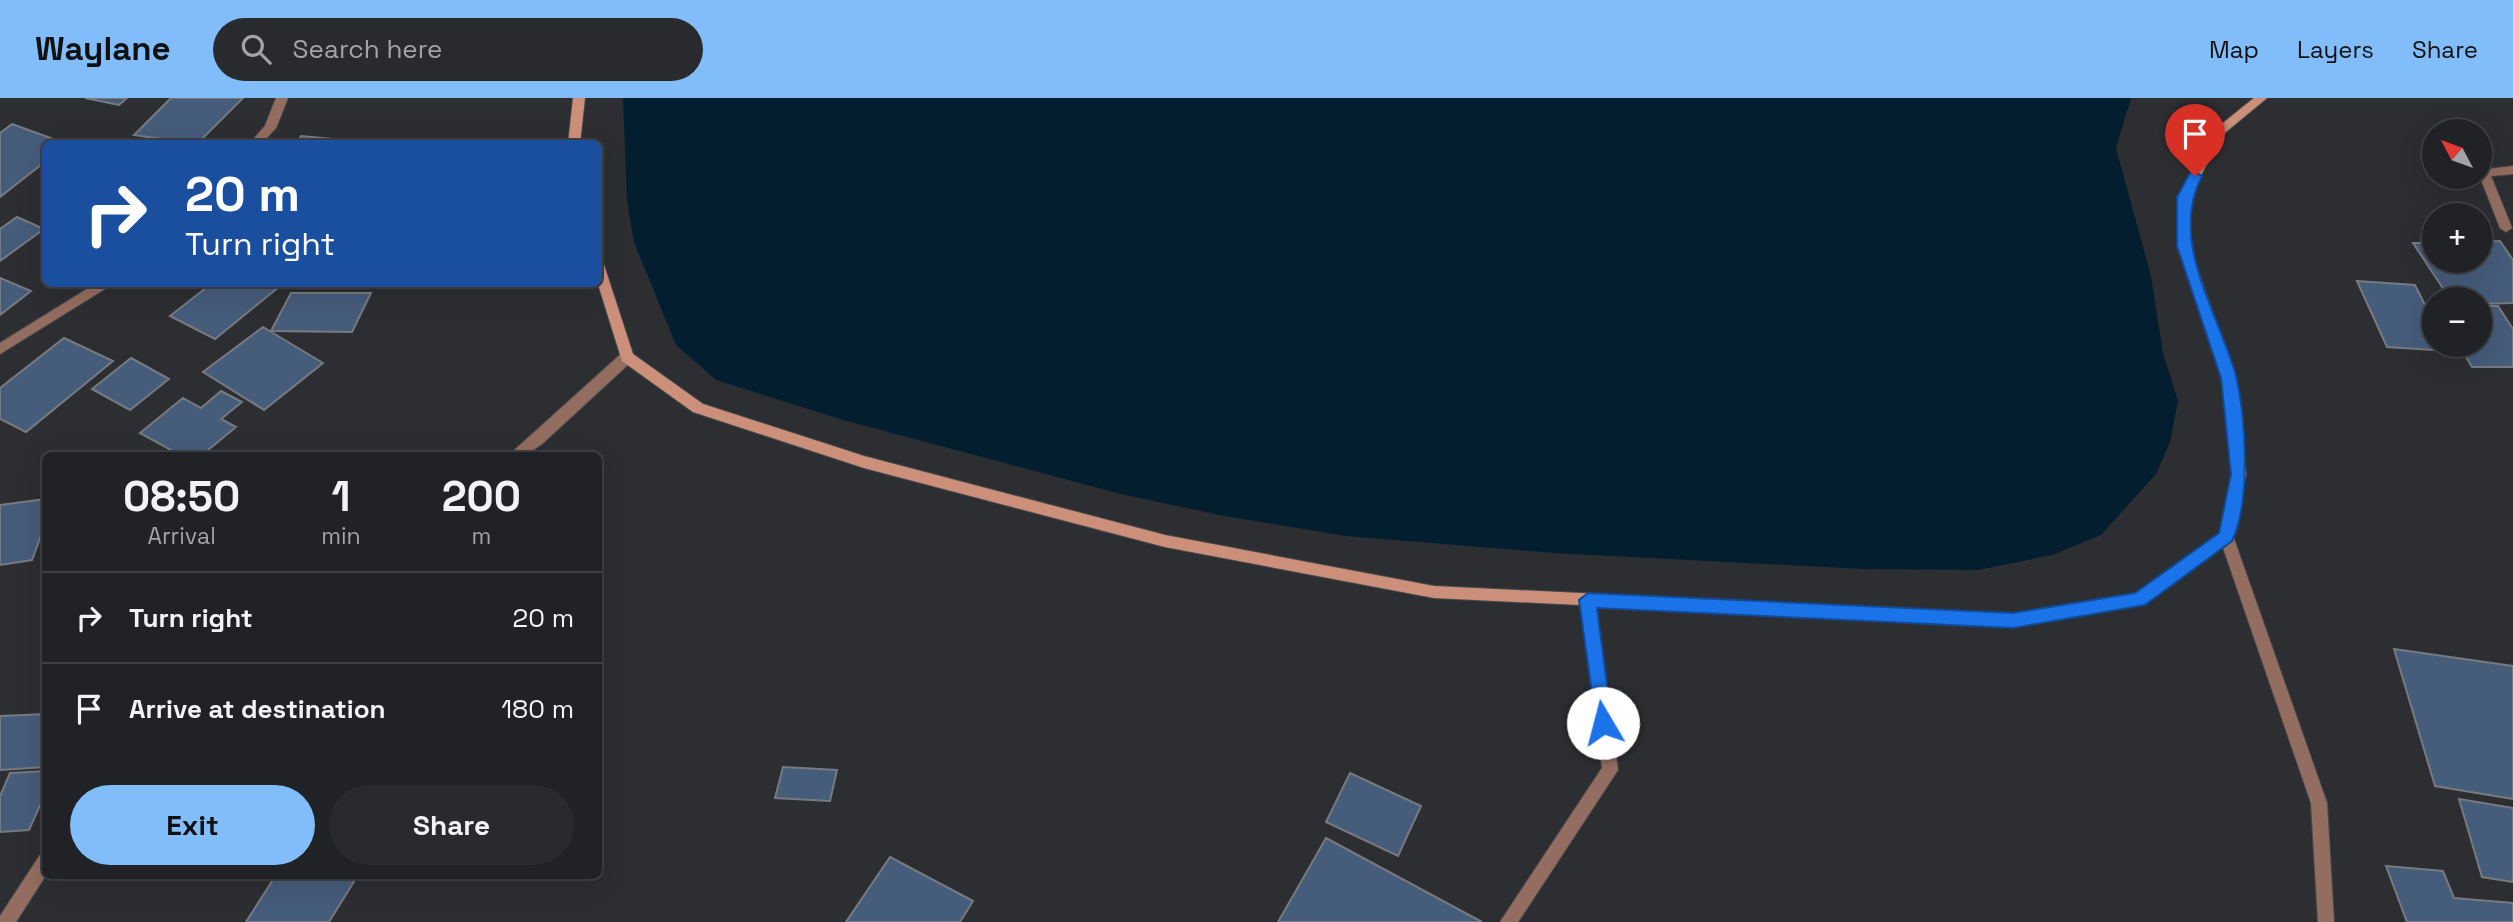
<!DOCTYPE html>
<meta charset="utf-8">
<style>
body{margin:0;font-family:"Space Grotesk",sans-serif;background:#292a2e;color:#f1f3f6;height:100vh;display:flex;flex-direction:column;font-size:26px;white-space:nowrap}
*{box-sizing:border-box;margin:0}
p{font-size:23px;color:#a2a4a7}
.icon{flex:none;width:38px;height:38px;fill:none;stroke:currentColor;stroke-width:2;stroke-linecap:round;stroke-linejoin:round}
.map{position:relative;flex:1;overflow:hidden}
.side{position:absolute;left:42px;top:354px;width:560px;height:427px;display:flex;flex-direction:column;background:#212226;border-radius:10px;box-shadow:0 7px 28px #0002,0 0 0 2px #3e3f43}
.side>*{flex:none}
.top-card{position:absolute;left:42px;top:42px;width:560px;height:147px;border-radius:10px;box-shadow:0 7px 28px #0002,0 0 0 2px #3e3f43;background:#1a4fa0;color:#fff;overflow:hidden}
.needle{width:46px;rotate:311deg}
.buttons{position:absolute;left:2422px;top:21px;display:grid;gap:14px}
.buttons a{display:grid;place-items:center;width:70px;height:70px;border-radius:50%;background:#212226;box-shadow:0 7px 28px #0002,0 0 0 2px #3e3f43;font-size:35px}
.pin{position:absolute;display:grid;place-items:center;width:60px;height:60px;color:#fff;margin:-72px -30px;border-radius:50% 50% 50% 0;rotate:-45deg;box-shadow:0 0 7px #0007}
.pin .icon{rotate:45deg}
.me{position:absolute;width:77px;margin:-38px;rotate:352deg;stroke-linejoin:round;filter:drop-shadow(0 0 5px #0008)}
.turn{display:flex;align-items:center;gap:24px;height:147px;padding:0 28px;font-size:32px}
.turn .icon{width:91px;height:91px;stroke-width:2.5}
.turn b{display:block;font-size:49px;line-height:60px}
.eta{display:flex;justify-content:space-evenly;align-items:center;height:119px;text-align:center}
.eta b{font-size:42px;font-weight:800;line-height:49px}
.primary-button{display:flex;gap:14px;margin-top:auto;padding:14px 28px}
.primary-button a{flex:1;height:80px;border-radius:42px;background:#80bdfa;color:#111;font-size:28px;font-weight:800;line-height:80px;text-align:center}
.primary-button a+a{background:#292a2e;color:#f1f3f6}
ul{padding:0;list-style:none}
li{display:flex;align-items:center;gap:21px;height:91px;padding:0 28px;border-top:2px solid #3e3f43}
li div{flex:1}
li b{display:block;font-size:26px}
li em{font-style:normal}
header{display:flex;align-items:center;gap:42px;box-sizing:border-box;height:98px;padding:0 35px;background:#80bdfa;color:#111}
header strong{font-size:33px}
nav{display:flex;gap:38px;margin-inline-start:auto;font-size:24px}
.search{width:490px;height:63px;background:#292a2e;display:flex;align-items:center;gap:18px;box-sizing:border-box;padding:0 24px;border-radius:38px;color:#a2a4a7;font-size:26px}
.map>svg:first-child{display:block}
.water{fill:#031f2f}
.building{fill:#465c7b;stroke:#777a7f;stroke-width:2}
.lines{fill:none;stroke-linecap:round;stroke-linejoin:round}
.minor-casing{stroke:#494b4f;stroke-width:2}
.secondary-casing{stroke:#494b4f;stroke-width:2}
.minor{fill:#936d5f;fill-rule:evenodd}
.secondary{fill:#cc907a;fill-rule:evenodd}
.route{fill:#1a73e8;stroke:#114b97;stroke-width:2}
</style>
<header>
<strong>Waylane</strong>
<div class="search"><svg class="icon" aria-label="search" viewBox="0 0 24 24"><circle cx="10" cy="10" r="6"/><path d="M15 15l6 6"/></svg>Search here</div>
<nav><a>Map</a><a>Layers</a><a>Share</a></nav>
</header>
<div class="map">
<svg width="2513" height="824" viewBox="0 0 2513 824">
<rect width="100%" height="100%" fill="#2c2e32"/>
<path class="water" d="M 623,0 L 2131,0 L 2116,50 L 2151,178 L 2163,255 L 2178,303 L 2170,344 L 2156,376 L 2101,437 L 2052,457 L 1978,472 L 1864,471 L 1554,455 L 1346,438 L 1224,418 L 1121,396 L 843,322 L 716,282 L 676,247 L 634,144 L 627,103 Z"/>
<path class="building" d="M 85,0 L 127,0 L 119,7 Z
M 171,0 L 243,0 L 197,46 L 134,37 Z
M 12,26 L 67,46 L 46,46 L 46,63 L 0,99 L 0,35 Z
M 301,38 L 345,42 L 342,46 L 296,46 Z
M 17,119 L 44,131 L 0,163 L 0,131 Z
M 2500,143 L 2513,162 L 2513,205 L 2480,206 L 2480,201 L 2450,201 L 2413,145 L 2434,145 L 2434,163 L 2480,163 L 2480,144 Z
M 0,180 L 31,193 L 0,217 Z
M 2357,183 L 2415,187 L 2434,225 L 2434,247 L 2445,247 L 2448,253 L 2387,249 Z
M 211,186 L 274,186 L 280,188 L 215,241 L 170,218 Z
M 291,195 L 371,195 L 352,234 L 271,233 Z
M 2480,208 L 2498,208 L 2513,231 L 2513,269 L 2472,269 L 2459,247 L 2480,247 Z
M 263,229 L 323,265 L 264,312 L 203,274 Z
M 64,240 L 113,263 L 26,334 L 0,321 L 0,290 Z
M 131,260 L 169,281 L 130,312 L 92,291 Z
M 221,293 L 242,304 L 221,321 L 236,329 L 202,357 L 180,357 L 140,335 L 183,300 L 201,310 Z
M 46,401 L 46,424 L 32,462 L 0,467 L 0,407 Z
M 2394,551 L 2513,568 L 2513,701 L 2435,688 Z
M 46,616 L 46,669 L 0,672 L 0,618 Z
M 783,669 L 837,672 L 830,703 L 775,700 Z
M 46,673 L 46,694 L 29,732 L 0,734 L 0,698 L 10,675 Z
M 1350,675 L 1421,708 L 1398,758 L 1326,724 Z
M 2459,701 L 2513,710 L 2513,784 L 2482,779 Z
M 1326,740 L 1482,824 L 1278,824 Z
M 890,759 L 973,803 L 960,824 L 846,824 Z
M 2386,768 L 2443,773 L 2454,800 L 2513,805 L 2513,824 L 2407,824 Z
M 276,777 L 358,777 L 329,824 L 246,824 Z"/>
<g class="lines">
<defs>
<path id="minor" d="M 276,0 L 288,0 L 276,30 L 261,46 L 249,46 L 265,28 Z
M 2513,68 L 2513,76 L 2491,78 L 2512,130 L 2506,134 L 2500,130 L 2480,79 L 2480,72 Z
M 95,186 L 110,186 L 108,189 L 0,256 L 0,245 Z
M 627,254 L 632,255 L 633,259 L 632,263 L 542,346 L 526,357 L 509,357 L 622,255 Z
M 2226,432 L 2231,434 L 2233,438 L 2327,705 L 2334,824 L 2318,824 L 2311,705 L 2219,438 L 2221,434 Z
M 1588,496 L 1593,498 L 1595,502 L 1618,672 L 1518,824 L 1500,824 L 1602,670 L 1581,502 L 1583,498 Z
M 46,755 L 46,777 L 16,824 L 0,824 L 0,818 L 40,757 Z"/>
<path id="secondary" d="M 573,0 L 585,0 L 580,46 L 568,46 Z
M 2254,0 L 2267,0 L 2221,38 L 2190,99 L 2189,147 L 2236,280 L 2246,376 L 2233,438 L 2231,442 L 2144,506 L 2013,528 L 1434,500 L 1165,449 L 864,370 L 693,314 L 622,263 L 598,186 L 598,163 L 604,167 L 633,256 L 703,306 L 864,358 L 1165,437 L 1434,488 L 2013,516 L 2136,496 L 2220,435 L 2232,376 L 2222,280 L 2177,147 L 2178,99 L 2213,33 Z"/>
</defs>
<use href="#minor" class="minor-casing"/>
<use href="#secondary" class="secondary-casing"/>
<use href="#minor" class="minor"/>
<use href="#secondary" class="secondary"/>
</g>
<path class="route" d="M 2195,74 L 2202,78 C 2168,143 2219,215 2236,278 C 2246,320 2251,404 2232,443 L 2145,507 L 2013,530 L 1597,510 L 1612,625 L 1610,631 L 1603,633 L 1597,631 L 1579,502 L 1588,495 L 2013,515 L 2135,495 L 2219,435 L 2231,376 L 2221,280 L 2177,148 L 2177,99 L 2190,75 Z"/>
</svg>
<div class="buttons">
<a><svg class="needle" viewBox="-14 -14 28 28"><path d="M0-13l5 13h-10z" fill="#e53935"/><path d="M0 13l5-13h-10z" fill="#a2a4a7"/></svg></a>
<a>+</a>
<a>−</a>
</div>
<div class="pin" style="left:2195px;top:78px;background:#d93025"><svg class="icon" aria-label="arrive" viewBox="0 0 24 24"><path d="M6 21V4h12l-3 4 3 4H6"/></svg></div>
<svg class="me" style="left:1603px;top:625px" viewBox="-20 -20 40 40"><circle r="19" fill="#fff"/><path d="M0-13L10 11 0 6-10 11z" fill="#1a73e8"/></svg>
<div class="top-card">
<div class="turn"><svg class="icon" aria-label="right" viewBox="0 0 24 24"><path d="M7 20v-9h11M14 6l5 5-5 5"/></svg><div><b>20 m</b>Turn right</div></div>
</div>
<section class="side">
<div class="eta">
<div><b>08:50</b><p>Arrival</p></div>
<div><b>1</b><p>min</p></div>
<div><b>200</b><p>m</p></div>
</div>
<ul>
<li><svg class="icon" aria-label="right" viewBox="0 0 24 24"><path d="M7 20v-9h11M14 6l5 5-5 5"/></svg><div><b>Turn right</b></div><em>20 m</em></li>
<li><svg class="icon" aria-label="arrive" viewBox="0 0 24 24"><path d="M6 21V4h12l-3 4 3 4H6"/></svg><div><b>Arrive at destination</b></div><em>180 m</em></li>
</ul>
<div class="primary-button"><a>Exit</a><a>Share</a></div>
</section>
</div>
